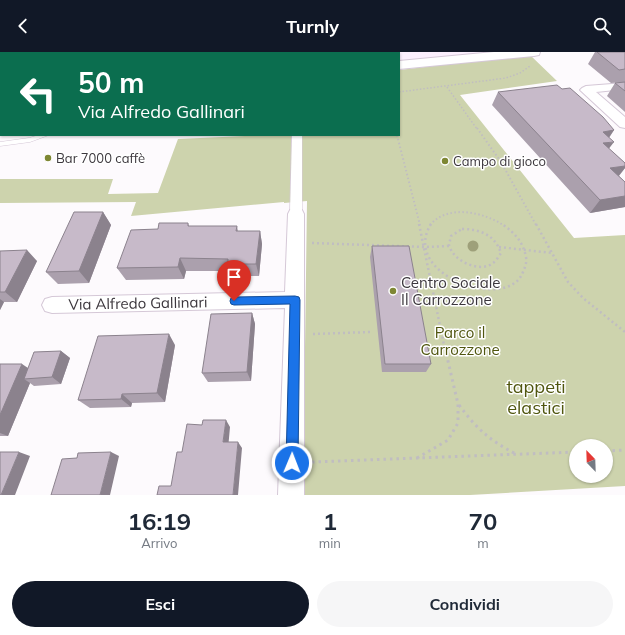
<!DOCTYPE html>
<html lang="it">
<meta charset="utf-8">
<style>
body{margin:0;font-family:Mulish,sans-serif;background:#f6f6f7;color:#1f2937;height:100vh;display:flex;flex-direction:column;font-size:15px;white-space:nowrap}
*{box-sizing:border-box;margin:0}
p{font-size:13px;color:#747a83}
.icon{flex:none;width:22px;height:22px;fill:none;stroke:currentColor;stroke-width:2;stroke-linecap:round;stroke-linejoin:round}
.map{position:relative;height:443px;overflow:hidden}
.details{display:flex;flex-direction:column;background:#fff;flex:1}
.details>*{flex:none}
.guide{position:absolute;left:0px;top:0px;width:400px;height:84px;box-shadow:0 1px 3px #0004;background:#0b6e4f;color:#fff;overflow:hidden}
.needle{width:26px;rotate:337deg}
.tools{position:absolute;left:569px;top:387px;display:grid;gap:8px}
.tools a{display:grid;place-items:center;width:44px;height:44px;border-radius:50%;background:#fff;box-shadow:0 1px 3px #0004;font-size:20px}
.pin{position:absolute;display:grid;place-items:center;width:34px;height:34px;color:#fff;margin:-41px -17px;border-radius:50% 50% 50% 0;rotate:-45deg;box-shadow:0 0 4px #0007}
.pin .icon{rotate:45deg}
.me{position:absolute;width:44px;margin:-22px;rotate:1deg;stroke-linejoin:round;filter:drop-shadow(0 0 3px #0008)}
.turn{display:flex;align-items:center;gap:14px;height:84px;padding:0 12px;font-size:18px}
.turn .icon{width:52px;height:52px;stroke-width:2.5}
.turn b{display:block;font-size:28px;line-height:34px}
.eta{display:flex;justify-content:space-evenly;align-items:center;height:68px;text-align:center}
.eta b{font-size:24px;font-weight:700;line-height:28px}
.primary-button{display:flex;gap:8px;margin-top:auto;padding:8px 12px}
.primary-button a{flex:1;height:46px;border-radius:24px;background:#111827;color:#fff;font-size:16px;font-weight:700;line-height:46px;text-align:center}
.primary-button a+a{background:#f6f6f7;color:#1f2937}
header{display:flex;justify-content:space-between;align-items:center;height:52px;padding:0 12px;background:#111827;color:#fff;font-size:18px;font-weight:700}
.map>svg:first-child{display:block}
.built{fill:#fbeffd}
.green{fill:#cdd3ad;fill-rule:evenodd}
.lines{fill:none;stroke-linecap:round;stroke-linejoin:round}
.service-casing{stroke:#d5c8d7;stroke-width:1}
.pedestrian-casing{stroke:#d5c8d7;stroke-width:1}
.minor-casing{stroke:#d5c8d7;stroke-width:2}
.primary-casing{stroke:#d5c8d7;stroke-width:2}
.path-far3{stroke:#c0bdc1;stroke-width:1.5;stroke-dasharray:1.5 2;stroke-linecap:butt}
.path-far2{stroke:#c0bdc1;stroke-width:2;stroke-dasharray:1.5 2.5;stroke-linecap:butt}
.path-far1{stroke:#c0bdc1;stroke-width:2.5;stroke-dasharray:2 3;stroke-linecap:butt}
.path{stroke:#c0bdc1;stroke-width:3;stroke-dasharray:2.5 4;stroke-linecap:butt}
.service{fill:#fff;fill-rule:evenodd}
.pedestrian{fill:#fff;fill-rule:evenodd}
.minor{fill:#fff;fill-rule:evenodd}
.primary{fill:#fff;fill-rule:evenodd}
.tree{fill:#9ea07a}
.wall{fill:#aba0ad}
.shaded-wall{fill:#8b828d}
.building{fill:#c7bac9;stroke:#8b828d}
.route{fill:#1a73e8;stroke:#114b97}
.poi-dot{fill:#7e8733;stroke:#fff;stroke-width:1.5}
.labels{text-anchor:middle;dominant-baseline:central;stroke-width:3;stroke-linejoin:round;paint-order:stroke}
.far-poi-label{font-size:13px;fill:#3c373d;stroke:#fff;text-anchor:start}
.poi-label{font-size:15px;fill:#3c373d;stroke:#fff;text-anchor:start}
.street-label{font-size:15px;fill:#3c373d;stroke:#fff}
.park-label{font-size:15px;fill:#50560f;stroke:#fff}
.near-park-label{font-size:18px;fill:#50560f;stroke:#fff}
</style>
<header><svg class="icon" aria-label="back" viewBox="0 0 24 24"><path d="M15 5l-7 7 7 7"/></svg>Turnly<svg class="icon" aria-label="search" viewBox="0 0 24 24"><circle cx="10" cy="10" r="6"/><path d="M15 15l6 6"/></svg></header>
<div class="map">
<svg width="625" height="443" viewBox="0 0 625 443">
<rect width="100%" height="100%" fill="#fdfafd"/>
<path class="built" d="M 0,0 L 492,0 L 399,9 L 399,1 L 1,1 L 0,56 Z"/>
<path class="green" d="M 530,3 L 557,29 L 460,43 L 574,186 L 625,183 L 625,434 L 470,443 L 303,443 L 307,149 L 284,151 L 284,150 L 131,164 L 136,150 L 0,151 L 0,127 L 113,127 L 108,142 L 158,141 L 178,87 L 266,83 L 399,83 L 399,18 ZM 576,394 L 606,394 L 606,424 L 576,424 Z"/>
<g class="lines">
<defs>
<path id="service" d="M 39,83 L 49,83 L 30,90 L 0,94 L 0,90 L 29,86 Z"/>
<path id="pedestrian" d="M 292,83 L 302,83 L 302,162 L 300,165 L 296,166 L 292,165 L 290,162 Z"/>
<path id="minor" d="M 284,0 L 295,0 L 295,1 L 284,1 Z
M 625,31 L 625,37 L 596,40 L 625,65 L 625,76 L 620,75 L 580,38 L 582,36 L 586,34 Z
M 296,156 L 302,158 L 304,162 L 304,443 L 278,443 L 285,256 L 52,261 L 45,259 L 42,253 L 45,247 L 52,245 L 285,240 L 288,162 L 290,158 Z"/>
<path id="primary" d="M 494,0 L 540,0 L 539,3 L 534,4 L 399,17 L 399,9 Z
M 0,57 L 1,57 L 1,67 L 0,67 Z"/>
</defs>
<use href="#service" class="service-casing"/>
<use href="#pedestrian" class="pedestrian-casing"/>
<use href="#minor" class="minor-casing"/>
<use href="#primary" class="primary-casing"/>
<path class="path-far3" d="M 447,35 L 477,77
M 399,40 L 506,26 L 520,21 L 530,14"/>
<path class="path-far2" d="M 477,76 L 501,110 L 536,173
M 397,83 L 420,173
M 430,173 C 448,152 483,160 503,173"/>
<path class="path-far1" d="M 419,172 L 444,293
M 431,172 C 399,223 508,261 523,220 C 525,215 527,211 526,205 C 523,190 515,181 502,172
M 536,172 L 568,230 L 583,246 L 625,280
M 462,177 C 480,177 495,183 501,201 C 499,204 496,209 493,211 C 482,220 461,212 453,201 C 451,199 450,195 449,193 L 451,184 Z
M 312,191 L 425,195 L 449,194
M 499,195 L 552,201
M 313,282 L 371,280"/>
<path class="path" d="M 459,353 C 477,377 489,388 516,402
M 606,399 L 625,398
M 417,406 L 448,388 L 458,371 L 458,352 L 444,292
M 312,410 L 576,400"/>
<use href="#service" class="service"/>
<use href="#pedestrian" class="pedestrian"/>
<use href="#minor" class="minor"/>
<use href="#primary" class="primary"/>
</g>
<circle class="tree" cx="473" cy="194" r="5.5"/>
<path class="wall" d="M 595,0 L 625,0 L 625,30 L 611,31 L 588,12 Z
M 625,30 L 625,60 L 607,44 L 615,31 Z
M 498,40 L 614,78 L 609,86 L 609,97 L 625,111 L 625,116 L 619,124 L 625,130 L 625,155 L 590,161 L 492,53 Z
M 103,160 L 111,173 L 89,231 L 58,232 L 46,220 Z
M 188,171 L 189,174 L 237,174 L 238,179 L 260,179 L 262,192 L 259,224 L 231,224 L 230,219 L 186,219 L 184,227 L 126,228 L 117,216 L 158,177 Z
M 372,194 L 431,312 L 426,320 L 382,320 L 370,205 Z
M 0,199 L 37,209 L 17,250 L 4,250 L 0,258 Z
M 252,261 L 255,272 L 251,329 L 208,330 L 202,321 Z
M 175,293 L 165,350 L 132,351 L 131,355 L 90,356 L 78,348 Z
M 61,299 L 70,306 L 61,332 L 34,334 L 30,331 L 8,384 L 0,384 L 0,312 L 28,316 Z"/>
<path class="shaded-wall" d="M 46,0 L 54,0 L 54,1 L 46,1 Z
M 84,0 L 149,0 L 149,1 L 78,1 Z
M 0,10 L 1,10 L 1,24 L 0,24 Z
M 614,78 L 605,91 L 614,90 L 604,103 L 603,80 Z
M 625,114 L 625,116 L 616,127 L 610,116 Z
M 625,144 L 625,155 L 590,161 L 600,148 Z
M 103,160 L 111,173 L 89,231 L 79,219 Z
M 260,179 L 262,192 L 259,224 L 256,212 Z
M 27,198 L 37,209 L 17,250 L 5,240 Z
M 180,206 L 186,219 L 184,227 L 178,215 Z
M 0,247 L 4,250 L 0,258 Z
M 252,261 L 255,272 L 251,329 L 247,320 Z
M 169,282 L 175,293 L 165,350 L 157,341 Z
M 61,299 L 70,306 L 61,332 L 52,325 Z
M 22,312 L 34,320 L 24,327 L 30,331 L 8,384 L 0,381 L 0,363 Z
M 122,342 L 132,351 L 131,355 L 121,347 Z
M 226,368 L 230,375 L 228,397 L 223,390 Z
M 238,390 L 242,396 L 238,443 L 233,443 Z
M 19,400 L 30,404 L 15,443 L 1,443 Z
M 111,400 L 119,404 L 110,443 L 100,443 Z"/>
<path class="building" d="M 0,0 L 46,0 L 46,1 L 1,1 L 1,10 L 0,10 Z
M 597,0 L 625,0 L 625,17 L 619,18 Z
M 625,30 L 625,39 L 615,31 Z
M 557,33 L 562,37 L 570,36 L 603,65 L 614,78 L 603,80 L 614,90 L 603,91 L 625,111 L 625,114 L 610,116 L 625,130 L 625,144 L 600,148 L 498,40 Z
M 74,160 L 103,160 L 79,219 L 46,220 Z
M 159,171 L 188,171 L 188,174 L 237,174 L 236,179 L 260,179 L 256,212 L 228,212 L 228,207 L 180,206 L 178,215 L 117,216 L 131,178 L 158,177 Z
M 372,194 L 409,194 L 431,312 L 385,312 Z
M 27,198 L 5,240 L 0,240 L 0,199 Z
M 252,261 L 247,320 L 202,321 L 211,262 Z
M 169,282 L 157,341 L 122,342 L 121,347 L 78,348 L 98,284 Z
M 61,299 L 52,325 L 24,327 L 34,300 Z
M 0,312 L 22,312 L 0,363 Z
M 203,368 L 226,368 L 223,390 L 238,390 L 233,443 L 157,443 L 159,434 L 171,434 L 177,400 L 182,400 L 187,372 L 202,373 Z
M 0,400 L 19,400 L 1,443 L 0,443 Z
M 111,400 L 100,443 L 51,443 L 62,407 L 77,406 L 78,401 Z"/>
<path class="route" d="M 295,244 L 299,245 L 300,248 L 298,411 L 296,415 L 292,417 L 288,415 L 286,411 L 290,252 L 234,253 L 231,252 L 230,249 L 231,246 L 234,245 Z"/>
<g class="poi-dot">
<circle cx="48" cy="106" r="4"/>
<circle cx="445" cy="109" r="4"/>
<circle cx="393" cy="239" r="4"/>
</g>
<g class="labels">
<g class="far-poi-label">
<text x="56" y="106">Bar 7000 caffè</text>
<text x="453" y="109">Campo di gioco</text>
</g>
<g class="poi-label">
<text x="401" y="230">Centro Sociale<tspan x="401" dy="17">Il Carrozzone</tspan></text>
</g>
<g class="street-label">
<text transform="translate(138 251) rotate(-1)">Via Alfredo Gallinari</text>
</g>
<g class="park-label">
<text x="460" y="280">Parco il<tspan x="460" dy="17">Carrozzone</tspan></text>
</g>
<g class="near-park-label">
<text x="536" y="334">tappeti<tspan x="536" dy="21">elastici</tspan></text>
</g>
</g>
</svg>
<div class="tools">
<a><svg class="needle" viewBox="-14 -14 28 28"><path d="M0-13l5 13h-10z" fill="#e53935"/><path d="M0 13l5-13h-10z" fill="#747a83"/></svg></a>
</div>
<div class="pin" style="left:234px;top:249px;background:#d93025"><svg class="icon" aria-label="arrive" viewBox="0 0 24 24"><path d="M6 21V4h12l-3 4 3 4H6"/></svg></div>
<svg class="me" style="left:292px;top:411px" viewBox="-20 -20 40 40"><circle r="17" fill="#1a73e8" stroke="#fff" stroke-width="3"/><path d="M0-11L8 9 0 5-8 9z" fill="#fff"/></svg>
<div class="guide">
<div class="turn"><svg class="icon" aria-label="left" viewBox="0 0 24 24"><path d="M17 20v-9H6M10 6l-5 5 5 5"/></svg><div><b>50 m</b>Via Alfredo Gallinari</div></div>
</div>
</div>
<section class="details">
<div class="eta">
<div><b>16:19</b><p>Arrivo</p></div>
<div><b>1</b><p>min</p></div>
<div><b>70</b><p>m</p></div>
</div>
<div class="primary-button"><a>Esci</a><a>Condividi</a></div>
</section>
